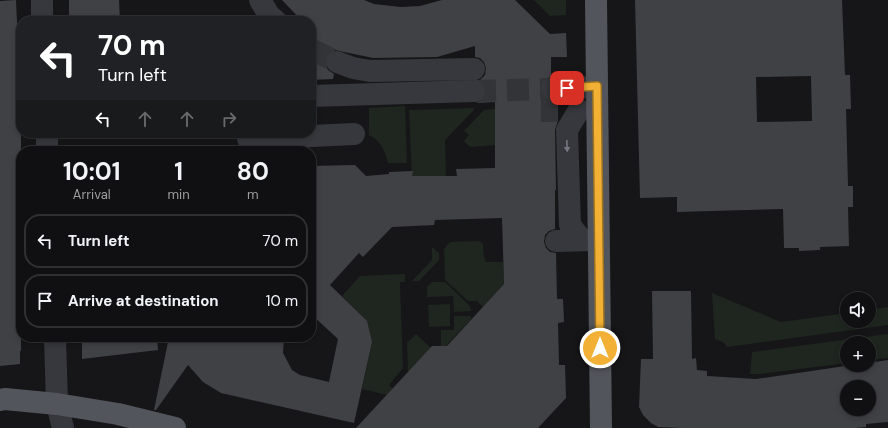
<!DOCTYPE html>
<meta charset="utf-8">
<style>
body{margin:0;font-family:"DM Sans",sans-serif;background:#1e1e20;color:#f1f3f6;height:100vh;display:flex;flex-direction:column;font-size:15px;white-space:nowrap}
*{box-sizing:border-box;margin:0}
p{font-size:13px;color:#9c9d9f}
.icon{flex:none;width:22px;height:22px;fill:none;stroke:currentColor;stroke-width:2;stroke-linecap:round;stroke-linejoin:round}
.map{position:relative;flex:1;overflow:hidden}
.details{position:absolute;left:16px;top:146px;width:300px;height:196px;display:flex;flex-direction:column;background:#101012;border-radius:16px;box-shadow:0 2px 6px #0003,0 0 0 1px #303032}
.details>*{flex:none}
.hud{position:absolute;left:16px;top:16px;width:300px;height:122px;border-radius:16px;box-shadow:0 2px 6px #0003,0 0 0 1px #303032;background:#202124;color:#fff;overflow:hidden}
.tools{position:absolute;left:840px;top:292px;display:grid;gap:8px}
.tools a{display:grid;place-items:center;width:36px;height:36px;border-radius:50%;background:#101012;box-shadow:0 2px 6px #0003,0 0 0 1px #303032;font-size:20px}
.pin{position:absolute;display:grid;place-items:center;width:34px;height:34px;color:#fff;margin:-17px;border-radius:8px;box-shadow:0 2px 6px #0006}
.me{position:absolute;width:44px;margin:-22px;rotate:0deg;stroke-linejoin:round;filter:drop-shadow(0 0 3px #0008)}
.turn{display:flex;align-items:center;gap:14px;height:84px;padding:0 16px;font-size:18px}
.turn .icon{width:52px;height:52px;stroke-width:2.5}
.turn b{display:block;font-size:28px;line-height:34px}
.lanes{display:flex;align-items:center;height:38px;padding:0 16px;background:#0003;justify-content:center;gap:20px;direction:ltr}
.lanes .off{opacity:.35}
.eta{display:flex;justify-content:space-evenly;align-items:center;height:68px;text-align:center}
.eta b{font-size:24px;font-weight:700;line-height:28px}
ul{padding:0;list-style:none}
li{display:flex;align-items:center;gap:12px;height:54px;margin:0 8px 6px;padding:0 8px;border:2px solid #303032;border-radius:16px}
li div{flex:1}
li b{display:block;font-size:15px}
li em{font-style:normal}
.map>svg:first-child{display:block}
.green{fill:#1e261f}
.building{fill:#404145;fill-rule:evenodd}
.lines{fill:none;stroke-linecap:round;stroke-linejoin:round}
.minor-tunnel{stroke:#333438;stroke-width:22;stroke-dasharray:22 11;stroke-linecap:butt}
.minor{stroke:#37383d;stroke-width:22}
.major{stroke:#53555c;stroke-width:22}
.oneway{fill:#757881}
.route-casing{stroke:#9d7322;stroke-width:10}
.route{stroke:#f2b134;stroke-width:7}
</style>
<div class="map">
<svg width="888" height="428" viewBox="0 0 888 428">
<rect width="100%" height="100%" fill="#161618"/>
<path class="green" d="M 534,0 L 566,0 L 566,15 L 550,16 Z
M 405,106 L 407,163 L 388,163 C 385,151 381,141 369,135 L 369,108 Z
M 474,108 L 474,110 L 445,140 L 446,176 L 412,176 L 409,110 Z
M 495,109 L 496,145 L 470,147 L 464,141 L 469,135 L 464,131 L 484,110 Z
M 479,241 L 483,244 L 484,257 L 486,262 L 503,262 L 504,284 L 483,307 L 477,301 L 468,301 L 445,280 L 444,249 L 450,242 Z
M 432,247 L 439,253 L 439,260 L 419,281 L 412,281 L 432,260 Z
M 405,274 L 405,282 L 400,282 L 403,368 L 389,385 L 393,389 L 387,395 L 362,389 L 372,342 L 366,321 L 342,296 L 360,276 Z
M 432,282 L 445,282 L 470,306 L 471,311 L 454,312 L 453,296 L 427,297 L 427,287 Z
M 712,293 L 781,322 L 847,313 L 847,321 L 869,321 L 869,310 L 888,307 L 888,325 L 727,347 L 723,342 L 715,339 Z
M 450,304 L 450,326 L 429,327 L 428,305 Z
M 454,316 L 471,316 L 471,319 L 446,346 L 441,346 L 441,330 L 454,330 Z
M 416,334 L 431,348 L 408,372 L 407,343 Z
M 888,334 L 888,358 L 869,360 L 869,343 L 847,343 L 847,363 L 759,374 L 750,374 L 752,352 Z"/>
<path class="building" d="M 16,0 L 21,113 L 21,351 L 20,351 L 20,364 L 0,366 L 0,1 Z
M 69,0 L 119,0 L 120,21 L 69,21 Z
M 282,0 L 364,0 L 374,4 L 401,7 L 420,6 L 442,0 L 515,0 L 550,34 L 566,33 L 567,57 L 551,57 L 551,77 L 545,79 L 541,84 L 540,89 L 541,95 L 546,100 L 558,101 L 558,120 L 555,130 L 556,190 L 555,190 L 555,229 L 549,231 L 545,235 L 544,242 L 546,248 L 550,252 L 556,253 L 557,299 L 563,299 L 564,322 L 558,323 L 559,365 L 565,365 L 566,398 L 538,428 L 356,428 L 432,346 L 447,346 L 504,284 L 502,218 L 435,220 L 434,225 L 392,227 L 363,257 L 359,253 L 330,285 L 367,321 L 372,342 L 354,423 L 221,393 L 203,382 L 188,365 L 156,410 L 154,410 L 169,337 L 284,337 L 283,353 L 292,370 L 300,375 L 329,382 L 338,339 L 311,314 L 311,166 L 355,165 L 366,176 L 389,174 L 389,172 L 413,171 L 412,176 L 457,176 L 456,169 L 495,168 L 495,102 L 476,103 L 481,101 L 485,97 L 486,90 L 485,85 L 480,80 L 485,75 L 486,68 L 484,62 L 480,58 L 475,57 L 475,46 L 437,57 L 373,58 L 335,50 L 329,53 L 325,58 L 325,64 L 328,70 L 334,74 L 333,79 L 311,80 L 311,21 L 302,21 Z
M 635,0 L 842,0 L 845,75 L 850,75 L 851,109 L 846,109 L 848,186 L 853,186 L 853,207 L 848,207 L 849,246 L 820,247 L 820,250 L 799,251 L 799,248 L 784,248 L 783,209 L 677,212 L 677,197 L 640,198 ZM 811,76 L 812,121 L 757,122 L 756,77 Z
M 652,291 L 691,291 L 692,359 L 696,358 L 697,370 L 707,371 L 707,376 L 756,379 L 852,365 L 869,365 L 869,363 L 888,360 L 888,422 L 866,424 L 866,427 L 855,428 L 683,428 L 658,427 L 651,423 L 643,415 L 639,407 L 641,359 L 653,359 ZM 847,387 L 869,387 L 869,409 L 847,409 Z
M 82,337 L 157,337 L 158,350 L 82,359 Z"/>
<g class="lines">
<path class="minor-tunnel" d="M 311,49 L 337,62
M 474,91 L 552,89
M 541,111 L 558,111"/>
<path class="minor" d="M 42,0 L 42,21
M 260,0 L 269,15 L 276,21
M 337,62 L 353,68 L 370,71 L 474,69
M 552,89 L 597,87
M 311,96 L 474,91
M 579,110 L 567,130 L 570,225 L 582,240
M 47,133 L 47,151
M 247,133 L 248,139 L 354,134
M 556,241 L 593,240
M 55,337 L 57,404 L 63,428"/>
<path class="major" d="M 596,0 L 601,428
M 0,400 L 5,399 L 57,404 L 118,414 L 175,428"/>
</g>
<defs><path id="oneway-solid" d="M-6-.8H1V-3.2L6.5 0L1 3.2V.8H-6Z"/></defs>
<use class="oneway" href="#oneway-solid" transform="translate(567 146) rotate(88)"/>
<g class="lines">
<defs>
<path id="route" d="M 567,88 L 597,86 L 600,348"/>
</defs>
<use href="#route" class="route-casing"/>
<use href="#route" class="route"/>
</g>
</svg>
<div class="tools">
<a><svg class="icon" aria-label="sound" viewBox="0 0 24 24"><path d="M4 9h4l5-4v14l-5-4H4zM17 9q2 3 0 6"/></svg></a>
<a>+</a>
<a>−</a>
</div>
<div class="pin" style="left:567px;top:88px;background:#d93025"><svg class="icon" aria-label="arrive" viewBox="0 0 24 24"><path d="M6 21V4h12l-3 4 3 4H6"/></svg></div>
<svg class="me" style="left:600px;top:348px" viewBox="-20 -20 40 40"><circle r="17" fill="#f2b134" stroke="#fff" stroke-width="3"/><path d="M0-11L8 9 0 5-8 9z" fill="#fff"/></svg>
<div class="hud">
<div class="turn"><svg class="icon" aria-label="left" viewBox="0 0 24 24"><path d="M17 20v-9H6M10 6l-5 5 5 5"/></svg><div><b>70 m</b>Turn left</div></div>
<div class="lanes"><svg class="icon" aria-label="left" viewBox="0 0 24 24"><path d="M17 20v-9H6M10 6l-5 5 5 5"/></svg><svg class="icon off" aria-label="ahead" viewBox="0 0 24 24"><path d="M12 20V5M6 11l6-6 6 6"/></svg><svg class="icon off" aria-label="ahead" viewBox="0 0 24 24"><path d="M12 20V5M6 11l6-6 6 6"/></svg><svg class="icon off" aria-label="right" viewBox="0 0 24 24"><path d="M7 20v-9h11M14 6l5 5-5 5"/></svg></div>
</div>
<section class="details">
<div class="eta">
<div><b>10:01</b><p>Arrival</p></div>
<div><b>1</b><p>min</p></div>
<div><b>80</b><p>m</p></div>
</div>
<ul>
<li><svg class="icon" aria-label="left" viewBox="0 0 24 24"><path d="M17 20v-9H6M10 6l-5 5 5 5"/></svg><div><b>Turn left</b></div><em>70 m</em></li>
<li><svg class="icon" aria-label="arrive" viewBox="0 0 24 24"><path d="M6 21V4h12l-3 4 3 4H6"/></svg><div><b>Arrive at destination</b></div><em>10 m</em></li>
</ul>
</section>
</div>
